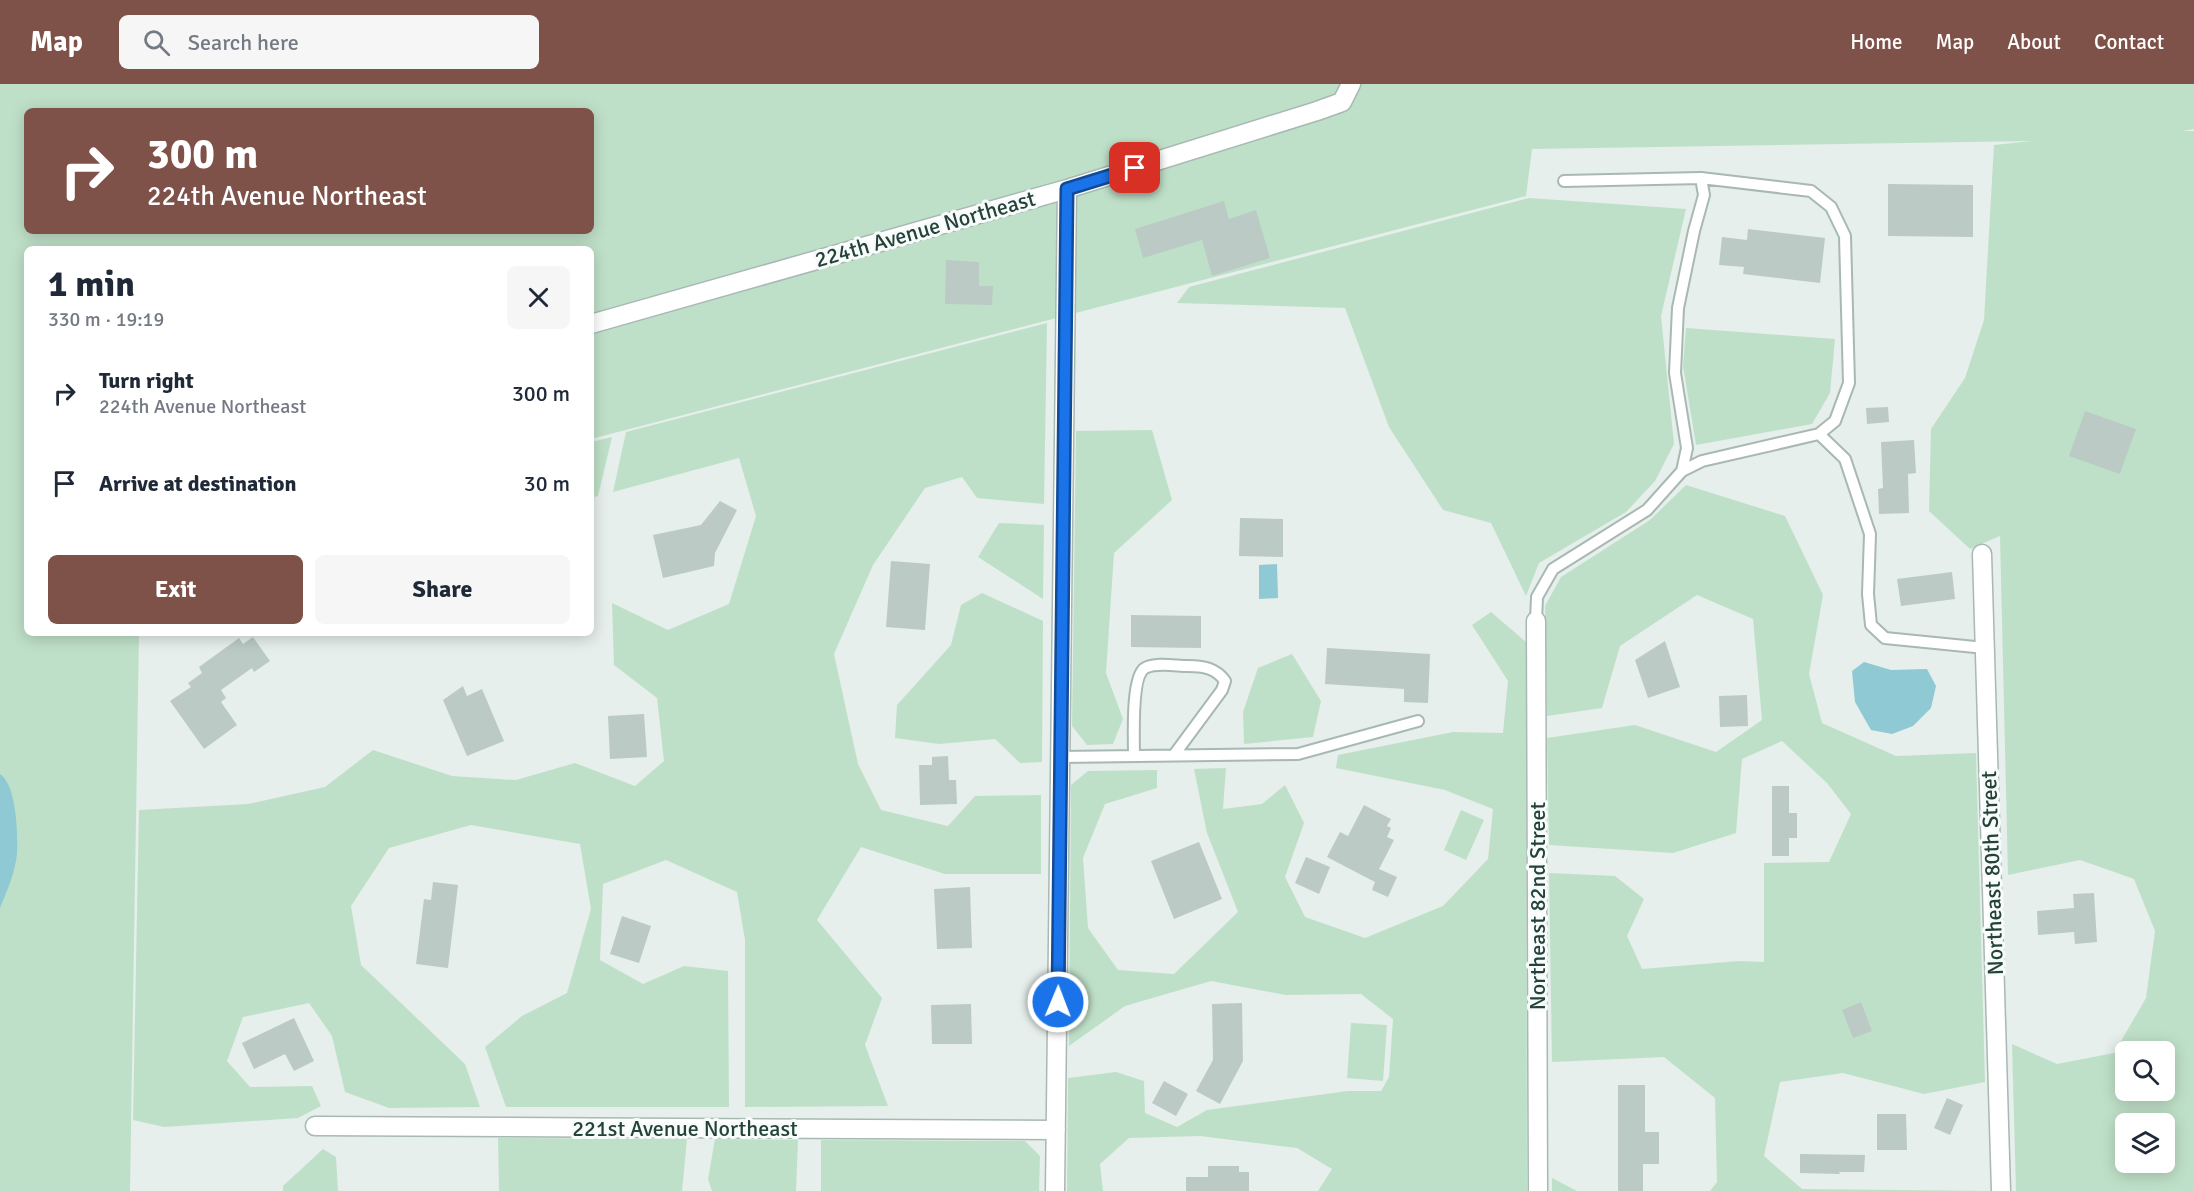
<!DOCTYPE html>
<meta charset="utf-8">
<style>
body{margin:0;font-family:Signika,sans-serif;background:#f6f6f7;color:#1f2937;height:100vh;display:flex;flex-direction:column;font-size:22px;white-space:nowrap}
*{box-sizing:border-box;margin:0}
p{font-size:20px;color:#747a83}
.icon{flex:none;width:33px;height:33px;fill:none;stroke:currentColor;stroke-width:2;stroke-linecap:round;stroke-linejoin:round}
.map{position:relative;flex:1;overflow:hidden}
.side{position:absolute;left:24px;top:162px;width:570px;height:390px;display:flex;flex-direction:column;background:#fff;border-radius:9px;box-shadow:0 3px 15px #0003}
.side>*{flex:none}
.top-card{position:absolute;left:24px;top:24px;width:570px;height:126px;border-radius:9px;box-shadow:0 3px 15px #0003;background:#7f5249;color:#fff;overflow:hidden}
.tools{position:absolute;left:2115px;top:957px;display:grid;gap:12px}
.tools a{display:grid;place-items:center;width:60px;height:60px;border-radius:9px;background:#fff;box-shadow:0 3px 15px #0003;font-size:30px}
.pin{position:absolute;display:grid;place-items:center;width:51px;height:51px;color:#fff;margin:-26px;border-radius:12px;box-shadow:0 3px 9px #0006}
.me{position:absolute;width:66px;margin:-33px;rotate:1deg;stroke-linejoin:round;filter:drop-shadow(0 0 4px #0008)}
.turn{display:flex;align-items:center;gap:21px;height:126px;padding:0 24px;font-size:27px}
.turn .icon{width:78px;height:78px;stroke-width:2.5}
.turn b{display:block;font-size:42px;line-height:51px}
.round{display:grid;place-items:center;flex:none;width:63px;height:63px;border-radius:9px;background:#f6f6f7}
.head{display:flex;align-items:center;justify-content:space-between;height:102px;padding:0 24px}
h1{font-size:36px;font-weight:700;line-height:45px}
.primary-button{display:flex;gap:12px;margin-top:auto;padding:12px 24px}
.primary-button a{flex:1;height:69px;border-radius:9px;background:#7f5249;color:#fff;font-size:24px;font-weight:700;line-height:69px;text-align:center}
.primary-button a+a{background:#f6f6f7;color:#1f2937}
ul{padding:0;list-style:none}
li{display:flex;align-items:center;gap:18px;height:90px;padding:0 24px}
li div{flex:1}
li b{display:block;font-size:22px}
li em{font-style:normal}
header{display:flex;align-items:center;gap:36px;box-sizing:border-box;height:84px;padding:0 30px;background:#7f5249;color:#fff}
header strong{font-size:28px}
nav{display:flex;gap:33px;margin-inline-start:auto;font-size:21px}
.search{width:420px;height:54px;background:#f6f6f7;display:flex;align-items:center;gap:15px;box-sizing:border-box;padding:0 21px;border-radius:9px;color:#747a83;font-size:22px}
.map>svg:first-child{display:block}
.green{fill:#bfe0c8;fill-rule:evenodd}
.water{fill:#8ec9d4}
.building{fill:#bbcac4}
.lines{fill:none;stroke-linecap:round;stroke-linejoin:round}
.lane-casing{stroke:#a8b8b2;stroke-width:14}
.street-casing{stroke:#a8b8b2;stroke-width:21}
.lane{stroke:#fff;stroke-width:10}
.street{stroke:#fff;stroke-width:18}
.route-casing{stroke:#114b97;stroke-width:15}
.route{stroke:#1a73e8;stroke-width:10}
.labels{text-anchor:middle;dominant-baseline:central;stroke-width:6;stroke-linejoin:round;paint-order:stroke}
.street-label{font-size:22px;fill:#24423a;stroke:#f7fbf9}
</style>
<header>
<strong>Map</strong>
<div class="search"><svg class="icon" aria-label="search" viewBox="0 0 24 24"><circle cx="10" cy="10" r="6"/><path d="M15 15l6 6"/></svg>Search here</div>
<nav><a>Home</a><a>Map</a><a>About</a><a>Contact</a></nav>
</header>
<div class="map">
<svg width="2194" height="1107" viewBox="0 0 2194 1107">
<rect width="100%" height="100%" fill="#e6efeb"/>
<path class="green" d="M 0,0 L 2194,0 L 2194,45 L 2182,47 L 2194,47 L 2194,1107 L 2016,1107 L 2012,960 L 2057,980 L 2114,969 L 2146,914 L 2155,847 L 2134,795 L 2080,776 L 2008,791 L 2000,452 L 1970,465 L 1929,427 L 1931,345 L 1965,294 L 1984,236 L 1994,61 L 2032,57 L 1532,65 L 1526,112 L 591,355 L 591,165 L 27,165 L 27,549 L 139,549 L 130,1107 L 0,1107 ZM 27,27 L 591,27 L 591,147 L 27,147 ZM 2126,968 L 2164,968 L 2164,1006 L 2126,1006 ZM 2126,1040 L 2164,1040 L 2164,1078 L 2126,1078 Z
M 1529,114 L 1686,125 L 1661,232 L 1674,360 L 1655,397 L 1626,428 L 1539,479 L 1526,512 L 1491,439 L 1443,426 L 1389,343 L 1345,224 L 1177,219 L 1189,203 Z
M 1047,239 L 1044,420 L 977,414 L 962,393 L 925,404 L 873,481 L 834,570 L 858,680 L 881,726 L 948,742 L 975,712 L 1041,711 L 1041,790 L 945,790 L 861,763 L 817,836 L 882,914 L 865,961 L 888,1022 L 745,1023 L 745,856 L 737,808 L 666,776 L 603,800 L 600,876 L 643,900 L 684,882 L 728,887 L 729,1023 L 506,1023 L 485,963 L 522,932 L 567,909 L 591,825 L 580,760 L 471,741 L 389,764 L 351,822 L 361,881 L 465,980 L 480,1023 L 389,1024 L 345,1008 L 332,952 L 309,919 L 243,933 L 227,977 L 250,1003 L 312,1002 L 321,1022 L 298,1034 L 164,1043 L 133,1036 L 139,726 L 248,720 L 325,703 L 373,666 L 452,692 L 516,696 L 575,679 L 635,702 L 664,677 L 657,614 L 614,581 L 612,519 L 668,546 L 729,520 L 756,432 L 739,374 L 613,408 L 626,348 Z
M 1686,244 L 1835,255 L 1830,309 L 1812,340 L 1696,361 L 1683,282 Z
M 1152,346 L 1172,416 L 1114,469 L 1106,589 L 1123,635 L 1113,660 L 1087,661 L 1072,642 L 1076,347 Z
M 612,353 L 598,412 L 591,414 L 591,358 Z
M 1686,401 L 1785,432 L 1823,511 L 1809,590 L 1822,639 L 1896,672 L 1976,669 L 1985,998 L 1924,1010 L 1843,989 L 1780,998 L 1764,1072 L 1802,1105 L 1988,1107 L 1710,1107 L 1717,1098 L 1715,1014 L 1664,973 L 1552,978 L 1549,789 L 1615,792 L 1644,815 L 1627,852 L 1642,885 L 1739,877 L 1764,878 L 1764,779 L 1829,778 L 1851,730 L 1827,699 L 1782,657 L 1742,675 L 1736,749 L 1673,769 L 1549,761 L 1547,654 L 1635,641 L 1716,668 L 1762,636 L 1753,535 L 1697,511 L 1620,562 L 1602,624 L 1547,632 L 1545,522 L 1561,493 L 1650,436 Z
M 999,439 L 1044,441 L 1043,515 L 978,473 Z
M 982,509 L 1043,537 L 1042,678 L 1020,679 L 995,655 L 939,660 L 895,654 L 897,621 L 951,561 L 961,521 Z
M 1491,528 L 1526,558 L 1527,1107 L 1318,1107 L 1332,1085 L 1297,1064 L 1200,1052 L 1129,1054 L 1100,1080 L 1103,1107 L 1067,1107 L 1068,994 L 1116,988 L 1144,997 L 1145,1029 L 1177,1043 L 1207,1026 L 1348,1007 L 1381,1007 L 1389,993 L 1393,935 L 1361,910 L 1286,911 L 1211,897 L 1125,922 L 1069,962 L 1071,701 L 1088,687 L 1157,686 L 1157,704 L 1105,720 L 1083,774 L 1088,844 L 1118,886 L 1174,890 L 1238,828 L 1207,749 L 1194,685 L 1226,684 L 1223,725 L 1262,720 L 1285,701 L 1304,739 L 1285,793 L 1305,833 L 1365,854 L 1443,822 L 1488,775 L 1493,725 L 1445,706 L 1336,684 L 1338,671 L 1453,648 L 1503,649 L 1508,597 L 1472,541 Z
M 1292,570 L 1321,617 L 1313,653 L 1244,660 L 1243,628 L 1258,584 Z
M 1461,726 L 1484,736 L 1466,776 L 1444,766 Z
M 1351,939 L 1387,941 L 1383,997 L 1347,994 Z
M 498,1054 L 687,1055 L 682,1107 L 499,1107 Z
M 715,1055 L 798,1056 L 796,1107 L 712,1107 L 708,1095 Z
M 821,1056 L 1025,1057 L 1040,1072 L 1039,1107 L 821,1107 Z
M 323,1065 L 336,1073 L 338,1107 L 283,1107 L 283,1102 Z
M 1552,1094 L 1577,1107 L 1552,1107 Z"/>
<path class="water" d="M 1277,480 L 1278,514 L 1259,515 L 1259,481 Z
M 1864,578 L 1891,586 L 1927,585 L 1936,602 L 1931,624 L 1913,642 L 1892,650 L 1871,646 L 1855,618 L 1852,587 Z
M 0,690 C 17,701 18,752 17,770 C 15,789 7,807 0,824 Z"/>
<path class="building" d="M 1888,100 L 1973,101 L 1973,153 L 1888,152 Z
M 1224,117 L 1229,135 L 1256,126 L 1270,174 L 1212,192 L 1202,156 L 1143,174 L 1135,145 Z
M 1748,145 L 1825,154 L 1820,199 L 1743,190 L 1744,183 L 1719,181 L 1722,153 L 1747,156 Z
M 946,176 L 979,178 L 979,202 L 993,202 L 992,221 L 945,220 Z
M 1888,323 L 1889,338 L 1867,340 L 1866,324 Z
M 2085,327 L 2136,345 L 2120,390 L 2069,372 Z
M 1914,356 L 1916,389 L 1908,390 L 1909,429 L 1879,430 L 1878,405 L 1883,404 L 1881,358 Z
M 720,417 L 737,426 L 715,469 L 714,482 L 663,494 L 653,451 L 701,441 Z
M 1240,434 L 1283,435 L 1283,473 L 1239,472 Z
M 891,477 L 930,480 L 925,546 L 886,543 Z
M 1952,488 L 1955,515 L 1901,522 L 1897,495 Z
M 1131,531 L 1201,532 L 1201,564 L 1131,563 Z
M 253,553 L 270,577 L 254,588 L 252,584 L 221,606 L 226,614 L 221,618 L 237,641 L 204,665 L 170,617 L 191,603 L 188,599 L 202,589 L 199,583 L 239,554 L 243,560 Z
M 1665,557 L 1680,603 L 1648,614 L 1635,576 Z
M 1327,564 L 1430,570 L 1428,619 L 1404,618 L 1404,605 L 1325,600 Z
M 463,602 L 467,612 L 482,605 L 504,657 L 467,672 L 443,616 Z
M 1747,611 L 1748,642 L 1720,643 L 1719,612 Z
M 644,630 L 647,673 L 610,675 L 608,632 Z
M 948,672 L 949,696 L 956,696 L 957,720 L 920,721 L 919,681 L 932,681 L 932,673 Z
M 1772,702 L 1789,702 L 1789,729 L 1797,729 L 1797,754 L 1789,754 L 1789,772 L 1772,772 Z
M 1364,721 L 1391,735 L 1387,742 L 1391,744 L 1387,753 L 1394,756 L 1379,785 L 1397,793 L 1388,813 L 1372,806 L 1375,798 L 1327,773 L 1340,748 L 1348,752 Z
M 1199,758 L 1222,815 L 1174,835 L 1151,777 Z
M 1306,773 L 1330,783 L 1319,810 L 1295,799 Z
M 433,798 L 458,801 L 448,884 L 416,880 L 424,815 L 431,816 Z
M 970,803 L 972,864 L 937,865 L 934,805 Z
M 2094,809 L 2097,858 L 2075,860 L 2074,848 L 2038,851 L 2037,827 L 2074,824 L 2073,810 Z
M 622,832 L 651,842 L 639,879 L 610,870 Z
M 1861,918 L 1872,947 L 1853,954 L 1842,926 Z
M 1242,919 L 1243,977 L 1220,1020 L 1196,1007 L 1213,976 L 1212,920 Z
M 971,920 L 972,960 L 932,960 L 931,921 Z
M 294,934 L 314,977 L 294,987 L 285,970 L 254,985 L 242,959 Z
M 1164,997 L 1188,1010 L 1176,1032 L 1152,1019 Z
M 1618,1001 L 1645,1001 L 1645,1048 L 1659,1048 L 1659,1080 L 1643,1080 L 1643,1107 L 1618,1107 Z
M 1947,1014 L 1963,1021 L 1950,1051 L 1934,1044 Z
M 1877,1030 L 1906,1030 L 1907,1066 L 1877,1066 Z
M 1800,1070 L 1865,1071 L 1864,1088 L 1839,1088 L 1840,1090 L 1800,1089 Z
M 1208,1082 L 1239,1082 L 1239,1088 L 1249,1088 L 1249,1107 L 1186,1107 L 1186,1093 L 1208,1093 Z"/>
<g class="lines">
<defs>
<path id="lane" d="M 1564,97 L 1701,94 L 1704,111 L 1694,147 L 1678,224 L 1675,289 L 1687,364 L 1682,387
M 1819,350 L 1845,375 L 1870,450 L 1868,510 L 1871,541 L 1885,554 L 1985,564
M 1536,537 L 1537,513 L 1553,485 L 1647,426 L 1682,387 L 1702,377 L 1819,350 L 1835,337 L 1849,299 L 1845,152 L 1831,123 L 1811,107 L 1701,94
M 1134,672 C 1134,655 1131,592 1145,584 C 1156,578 1176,582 1188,582 C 1203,582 1216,584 1225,597 L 1222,606 L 1174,671
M 1060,673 L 1298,670 L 1418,637"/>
<path id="street" d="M 591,240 L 1067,105 L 1317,27 L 1342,18 L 1351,0
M 1982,470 L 2001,1107
M 1536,537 L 1538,1107
M 315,1042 L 1056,1046
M 1055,1107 L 1067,105"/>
</defs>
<use href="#lane" class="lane-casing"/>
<use href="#street" class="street-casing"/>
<use href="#lane" class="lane"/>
<use href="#street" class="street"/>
</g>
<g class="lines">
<defs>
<path id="route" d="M 1058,918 L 1067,105 L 1135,84"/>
</defs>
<use href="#route" class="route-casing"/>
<use href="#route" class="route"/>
</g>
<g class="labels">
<g class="street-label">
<text transform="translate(925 145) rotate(-16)">224th Avenue Northeast</text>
<text transform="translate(1992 789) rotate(-92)">Northeast 80th Street</text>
<text transform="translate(1537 822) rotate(-90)">Northeast 82nd Street</text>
<text x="685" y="1044">221st Avenue Northeast</text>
</g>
</g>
</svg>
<div class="tools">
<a><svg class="icon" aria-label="search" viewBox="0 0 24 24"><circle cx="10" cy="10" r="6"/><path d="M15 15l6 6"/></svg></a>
<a><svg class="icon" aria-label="layers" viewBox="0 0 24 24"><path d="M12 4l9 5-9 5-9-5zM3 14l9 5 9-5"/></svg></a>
</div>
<div class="pin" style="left:1135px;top:84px;background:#d93025"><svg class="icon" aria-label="arrive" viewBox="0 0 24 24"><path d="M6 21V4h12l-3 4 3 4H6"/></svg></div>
<svg class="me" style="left:1058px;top:918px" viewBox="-20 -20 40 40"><circle r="17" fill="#1a73e8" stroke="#fff" stroke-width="3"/><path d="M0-11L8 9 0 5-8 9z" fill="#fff"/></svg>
<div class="top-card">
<div class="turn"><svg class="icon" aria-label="right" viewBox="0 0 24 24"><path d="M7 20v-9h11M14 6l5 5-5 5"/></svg><div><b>300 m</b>224th Avenue Northeast</div></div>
</div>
<section class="side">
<div class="head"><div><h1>1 min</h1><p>330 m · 19:19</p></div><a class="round"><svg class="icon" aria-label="close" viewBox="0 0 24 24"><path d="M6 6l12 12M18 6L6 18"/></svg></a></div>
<ul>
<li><svg class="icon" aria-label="right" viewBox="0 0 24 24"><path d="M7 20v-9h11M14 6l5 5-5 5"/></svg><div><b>Turn right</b><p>224th Avenue Northeast</p></div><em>300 m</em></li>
<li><svg class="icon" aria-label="arrive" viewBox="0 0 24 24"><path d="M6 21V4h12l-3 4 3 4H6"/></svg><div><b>Arrive at destination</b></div><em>30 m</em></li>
</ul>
<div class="primary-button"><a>Exit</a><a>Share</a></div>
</section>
</div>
